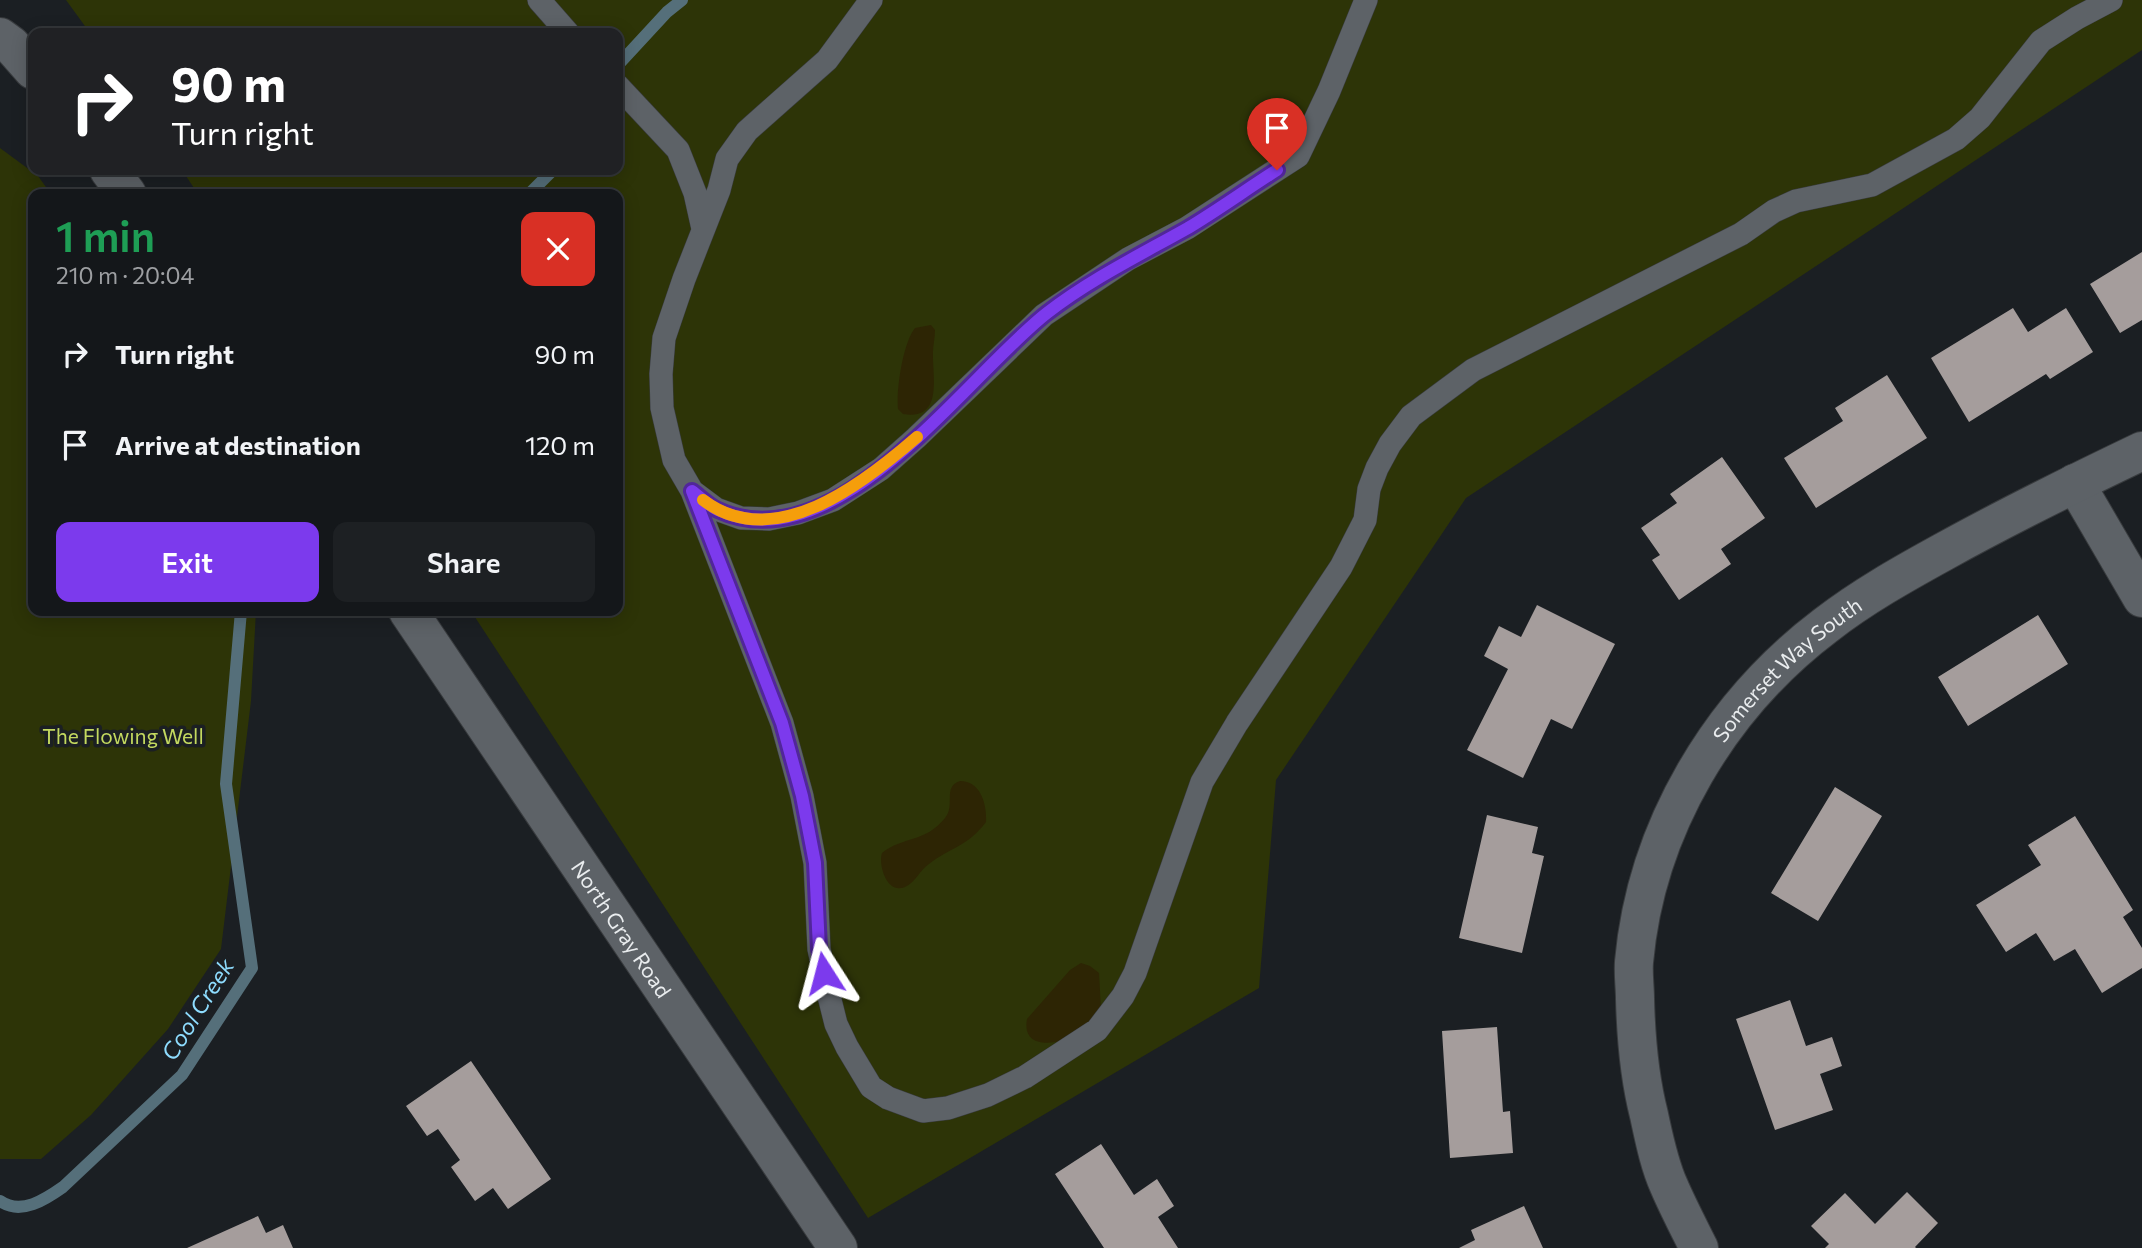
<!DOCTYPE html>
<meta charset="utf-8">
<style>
body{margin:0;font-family:Commissioner,sans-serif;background:#1d2023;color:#f1f3f6;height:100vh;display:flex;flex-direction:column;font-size:26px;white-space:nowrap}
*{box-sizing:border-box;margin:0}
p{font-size:23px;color:#9d9fa2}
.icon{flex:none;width:38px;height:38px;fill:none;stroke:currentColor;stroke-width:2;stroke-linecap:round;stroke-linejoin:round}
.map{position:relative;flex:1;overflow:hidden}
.sheet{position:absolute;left:28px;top:189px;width:595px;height:427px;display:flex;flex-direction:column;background:#14171a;border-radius:14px;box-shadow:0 4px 18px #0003,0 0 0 2px #333639}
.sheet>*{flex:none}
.top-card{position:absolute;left:28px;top:28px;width:595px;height:147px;border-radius:14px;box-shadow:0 4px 18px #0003,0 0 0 2px #333639;background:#202124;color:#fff;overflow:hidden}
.pin{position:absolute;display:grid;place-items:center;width:60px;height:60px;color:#fff;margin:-72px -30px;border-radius:50% 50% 50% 0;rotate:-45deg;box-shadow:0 0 7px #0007}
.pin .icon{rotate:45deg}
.me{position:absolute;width:77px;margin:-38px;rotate:351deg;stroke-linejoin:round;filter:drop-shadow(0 0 5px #0008)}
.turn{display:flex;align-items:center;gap:24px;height:147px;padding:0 28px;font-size:32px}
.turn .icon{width:91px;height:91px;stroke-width:2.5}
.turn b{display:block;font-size:49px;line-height:60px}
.round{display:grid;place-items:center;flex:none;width:74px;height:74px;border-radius:14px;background:#1d2023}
.overview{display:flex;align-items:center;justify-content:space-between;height:119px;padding:0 28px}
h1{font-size:42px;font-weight:600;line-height:52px;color:#1e9e55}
.cta{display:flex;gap:14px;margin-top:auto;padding:14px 28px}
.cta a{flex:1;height:80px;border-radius:14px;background:#7c3aed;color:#fff;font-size:28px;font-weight:600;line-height:80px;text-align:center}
.cta a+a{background:#1d2023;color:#f1f3f6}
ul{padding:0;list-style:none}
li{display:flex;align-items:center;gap:21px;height:91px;padding:0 28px}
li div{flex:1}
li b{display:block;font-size:26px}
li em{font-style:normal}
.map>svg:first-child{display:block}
.green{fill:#2d3407}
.sand{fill:#2d2504}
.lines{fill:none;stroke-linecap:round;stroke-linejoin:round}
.stream{stroke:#556f7a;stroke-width:12}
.building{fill:#a59d9c}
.service-casing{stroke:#383b3e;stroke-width:24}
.minor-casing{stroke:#383b3e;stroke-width:40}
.tertiary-casing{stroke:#383b3e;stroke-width:40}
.service{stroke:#5d6267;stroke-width:23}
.minor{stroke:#5d6267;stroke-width:38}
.tertiary{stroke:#5d6267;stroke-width:38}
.route-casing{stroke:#51269a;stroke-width:18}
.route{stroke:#7c3aed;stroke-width:12}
.slow{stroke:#f59e0b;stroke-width:12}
.labels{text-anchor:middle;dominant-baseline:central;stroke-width:7;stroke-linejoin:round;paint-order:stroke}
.street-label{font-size:21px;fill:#e9ecee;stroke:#1b1f23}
.park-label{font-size:21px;fill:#c3d95f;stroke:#1b1f23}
.water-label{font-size:23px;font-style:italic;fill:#8edcfe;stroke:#1b1f23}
</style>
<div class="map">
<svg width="2142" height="1248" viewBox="0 0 2142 1248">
<rect width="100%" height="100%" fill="#1b1f23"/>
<path class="green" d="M 66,0 L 2142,0 L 2142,50 L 1466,498 L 1276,780 L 1259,988 L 868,1218 L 471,611 L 618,611 L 618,194 L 198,194 L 182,170 L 618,170 L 618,33 L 90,33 Z
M 0,148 L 38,176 L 51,194 L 33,194 L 33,611 L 256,611 L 251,701 L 221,949 L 168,1029 L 91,1115 L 41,1159 L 0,1159 Z"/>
<path class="sand" d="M 931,325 L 935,330 C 935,338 933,345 933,352 C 932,376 944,421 903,414 L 898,409 C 896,390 903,343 915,328 Z
M 960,781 C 981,781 987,805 986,822 C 967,847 951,847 929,864 C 920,870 915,883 905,887 C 887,895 878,865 882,853 C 903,836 925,843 945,818 C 956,805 942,787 960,781 Z
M 1081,963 L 1090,966 L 1099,973 L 1101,1009 C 1095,1016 1087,1029 1079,1034 C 1061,1044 1021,1052 1027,1019 L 1070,970 Z"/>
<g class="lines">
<path class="stream" d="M 618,65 L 667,12 L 682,0
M 529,194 L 553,170
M 0,1201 C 21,1216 46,1199 63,1187 L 182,1075 L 252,968 L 226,784 L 241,611"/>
</g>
<path class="building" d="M 2142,252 L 2142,320 L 2120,333 L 2090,284 Z
M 2013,308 L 2028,332 L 2066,308 L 2093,352 L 2050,379 L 2046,374 L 1969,422 L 1931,358 Z
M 1887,375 L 1927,438 L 1816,508 L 1784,458 L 1843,421 L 1835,408 Z
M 1722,457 L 1765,518 L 1721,549 L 1731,564 L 1679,600 L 1652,560 L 1660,555 L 1641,528 L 1677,503 L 1670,494 Z
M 1537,605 L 1615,644 L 1572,729 L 1551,719 L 1523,778 L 1467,750 L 1508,669 L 1484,656 L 1499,626 L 1521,637 Z
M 2038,615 L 2068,664 L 1968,726 L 1938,677 Z
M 1835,787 L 1882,816 L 1818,921 L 1771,893 Z
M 1487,815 L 1538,827 L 1532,853 L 1544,856 L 1522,953 L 1459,938 Z
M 2075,816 L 2133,910 L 2123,917 L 2142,948 L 2142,968 L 2102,993 L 2075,949 L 2054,961 L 2036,933 L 2006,952 L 1976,905 L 2041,865 L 2028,845 Z
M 1790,1000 L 1806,1046 L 1832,1037 L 1842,1066 L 1820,1074 L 1833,1110 L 1775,1130 L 1736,1019 Z
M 1497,1027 L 1503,1112 L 1510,1111 L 1513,1153 L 1450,1158 L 1442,1031 Z
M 471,1061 L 551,1179 L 508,1209 L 493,1188 L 475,1201 L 451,1167 L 460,1160 L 438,1129 L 427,1136 L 406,1106 Z
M 1101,1144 L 1134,1195 L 1157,1179 L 1174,1206 L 1158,1217 L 1178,1248 L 1104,1248 L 1055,1174 Z
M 1907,1192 L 1938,1223 L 1915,1247 L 1916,1248 L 1825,1248 L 1829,1244 L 1811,1226 L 1845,1193 L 1875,1224 Z
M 1524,1206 L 1543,1248 L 1459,1248 L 1475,1240 L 1471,1230 Z
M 258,1216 L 266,1233 L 283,1225 L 293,1248 L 187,1248 Z"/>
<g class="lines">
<defs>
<path id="service" d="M 539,0 L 568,33
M 871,0 L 827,60 L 747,131 L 727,159 L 719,190 L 684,279 L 664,338 L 661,374 L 662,408 L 674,460 L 692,491 L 716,509 L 741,518 L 769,519 L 798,513 L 833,500 L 881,469 L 916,438 L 1044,315 L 1128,259 L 1187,228 L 1298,156 L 1329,91 L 1366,0
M 618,86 L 678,150 L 695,193 L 703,229
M 692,491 L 782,723 L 802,796 L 815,863 L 819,949 L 829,996 L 836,1024 L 847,1047 L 871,1087 L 888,1098 L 923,1111 L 948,1108 L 988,1095 L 1025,1077 L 1097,1030 L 1123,996 L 1135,973 L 1202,782 L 1237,723 L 1341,567 L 1365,520 L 1369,489 L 1377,468 L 1390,444 L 1411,416 L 1473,370 L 1741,234 L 1774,211 L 1796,201 L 1872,185 L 1956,139 L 1980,118 L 2041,41 L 2077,18 L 2111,0"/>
<g id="minor">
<path d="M 2075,483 L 2142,598"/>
<path id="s1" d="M 1699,1248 C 1689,1228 1678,1207 1669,1186 C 1659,1164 1654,1138 1649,1115 C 1639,1076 1636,1038 1635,999 C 1635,987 1633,974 1634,962 C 1646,828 1720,705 1826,625 C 1862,597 1903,574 1943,552 C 2008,516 2075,483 2142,451"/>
</g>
<g id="tertiary">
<path d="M 0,37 L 11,45 L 33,70"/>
<path d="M 109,170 L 127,194"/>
<path id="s2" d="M 408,611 L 838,1248"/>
</g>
</defs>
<use href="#service" class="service-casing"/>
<use href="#minor" class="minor-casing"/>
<use href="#tertiary" class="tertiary-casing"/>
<use href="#service" class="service"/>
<use href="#minor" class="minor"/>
<use href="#tertiary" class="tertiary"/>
</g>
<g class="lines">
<defs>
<path id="route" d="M 824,973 L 819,949 L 815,863 L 802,796 L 782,723 L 692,491 C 700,497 709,506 718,510 C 837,565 967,375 1047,313 C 1091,279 1140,255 1188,228 C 1218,210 1247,189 1277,170"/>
</defs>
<use href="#route" class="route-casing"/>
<use href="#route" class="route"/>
<path class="slow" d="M 703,500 C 774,554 863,484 917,437"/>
</g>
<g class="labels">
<g class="street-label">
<text stroke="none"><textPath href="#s1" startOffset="637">Somerset Way South</textPath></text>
<text stroke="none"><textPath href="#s2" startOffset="383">North Gray Road</textPath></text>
</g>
<g class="park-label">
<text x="123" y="735">The Flowing Well</text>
</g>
<g class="water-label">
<text transform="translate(197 1009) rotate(-58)">Cool Creek</text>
</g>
</g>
</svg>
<div class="pin" style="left:1277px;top:170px;background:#d93025"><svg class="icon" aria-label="arrive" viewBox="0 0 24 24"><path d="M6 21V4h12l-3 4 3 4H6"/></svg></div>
<svg class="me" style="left:824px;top:973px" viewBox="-20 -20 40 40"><path d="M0-17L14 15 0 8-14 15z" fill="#7c3aed" stroke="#fff" stroke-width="4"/></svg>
<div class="top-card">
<div class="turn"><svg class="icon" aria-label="right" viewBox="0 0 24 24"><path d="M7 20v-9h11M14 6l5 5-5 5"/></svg><div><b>90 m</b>Turn right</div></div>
</div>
<section class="sheet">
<div class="overview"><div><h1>1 min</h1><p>210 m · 20:04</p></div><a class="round" style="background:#d93025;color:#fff"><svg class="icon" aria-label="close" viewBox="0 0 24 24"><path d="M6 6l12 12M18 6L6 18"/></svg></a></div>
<ul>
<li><svg class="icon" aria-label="right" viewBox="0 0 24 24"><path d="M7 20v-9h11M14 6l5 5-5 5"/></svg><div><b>Turn right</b></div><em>90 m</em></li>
<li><svg class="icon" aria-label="arrive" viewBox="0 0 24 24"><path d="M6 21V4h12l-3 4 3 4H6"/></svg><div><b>Arrive at destination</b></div><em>120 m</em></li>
</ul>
<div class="cta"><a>Exit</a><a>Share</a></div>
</section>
</div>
